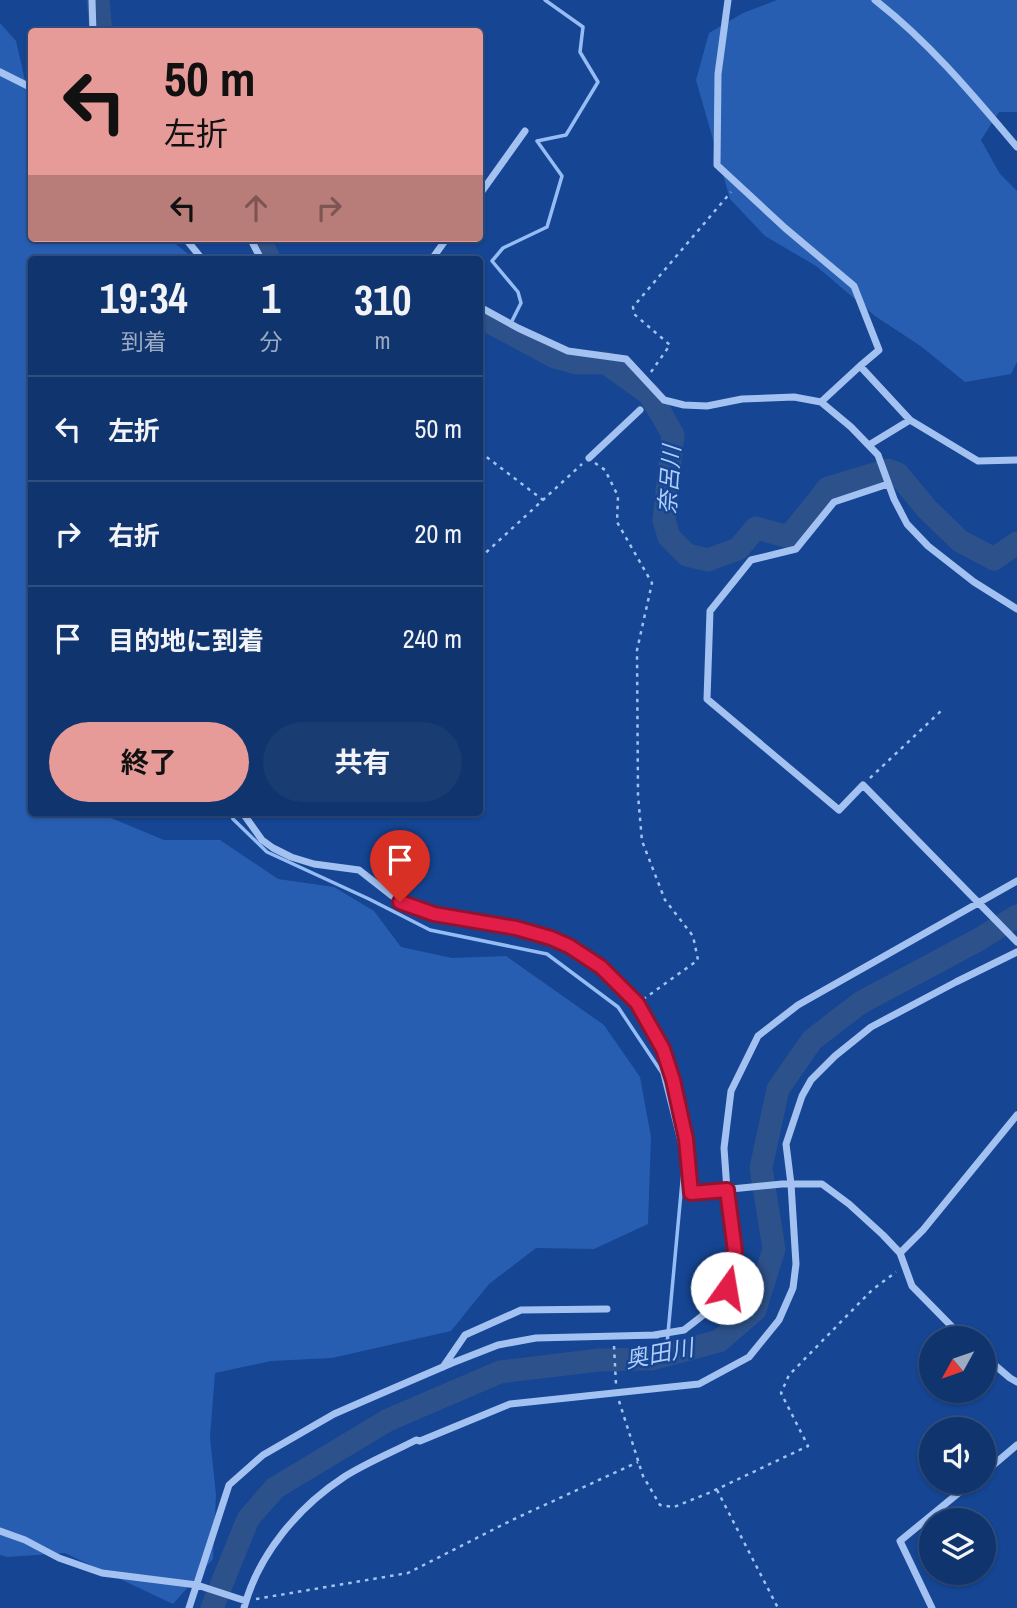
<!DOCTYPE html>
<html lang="ja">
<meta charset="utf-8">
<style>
body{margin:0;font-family:"Archivo Narrow","Noto Sans JP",sans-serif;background:#193c73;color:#f1f3f6;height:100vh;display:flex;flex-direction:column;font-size:26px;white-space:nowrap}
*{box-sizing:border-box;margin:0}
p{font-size:23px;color:#9caac2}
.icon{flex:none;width:38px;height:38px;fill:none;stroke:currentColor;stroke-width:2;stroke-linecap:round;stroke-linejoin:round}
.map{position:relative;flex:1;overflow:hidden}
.sheet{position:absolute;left:28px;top:256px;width:455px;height:560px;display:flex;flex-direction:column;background:#10346e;border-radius:7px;box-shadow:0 2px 5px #0004,0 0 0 2px #304f81}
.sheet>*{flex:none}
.hud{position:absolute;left:28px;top:28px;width:455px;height:214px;border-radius:7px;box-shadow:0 2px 5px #0004,0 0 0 2px #304f81;background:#e69b98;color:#111;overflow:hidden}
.needle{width:46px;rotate:230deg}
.fabs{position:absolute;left:919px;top:1326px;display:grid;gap:14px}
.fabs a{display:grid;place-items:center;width:77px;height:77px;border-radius:50%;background:#10346e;box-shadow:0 2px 5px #0004,0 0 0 2px #304f81;font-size:35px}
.pin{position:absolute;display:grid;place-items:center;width:60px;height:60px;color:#fff;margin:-72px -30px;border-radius:50% 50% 50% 0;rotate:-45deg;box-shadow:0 0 7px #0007}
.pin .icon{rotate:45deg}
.me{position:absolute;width:77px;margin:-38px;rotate:13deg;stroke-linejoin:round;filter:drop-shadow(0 0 5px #0008)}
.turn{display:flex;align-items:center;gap:24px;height:147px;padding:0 21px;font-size:32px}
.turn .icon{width:91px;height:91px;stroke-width:2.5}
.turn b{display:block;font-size:49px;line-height:60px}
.lanes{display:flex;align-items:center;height:66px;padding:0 21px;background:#0003;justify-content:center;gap:35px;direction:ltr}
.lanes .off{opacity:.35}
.eta{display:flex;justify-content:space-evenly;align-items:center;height:119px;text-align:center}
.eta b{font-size:42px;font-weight:700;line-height:49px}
.primary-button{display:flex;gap:14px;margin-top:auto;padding:14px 21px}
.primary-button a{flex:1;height:80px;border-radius:42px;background:#e69b98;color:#111;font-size:28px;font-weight:700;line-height:80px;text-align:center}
.primary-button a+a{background:#193c73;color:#f1f3f6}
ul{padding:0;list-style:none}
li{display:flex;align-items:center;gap:21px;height:105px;padding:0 21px;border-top:2px solid #304f81}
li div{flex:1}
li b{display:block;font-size:26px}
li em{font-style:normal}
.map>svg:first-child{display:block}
.green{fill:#275eb2}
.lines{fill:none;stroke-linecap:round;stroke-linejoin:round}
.stream{stroke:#95bcf4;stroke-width:3.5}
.river{stroke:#2d518a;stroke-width:23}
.path{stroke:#a3c2f1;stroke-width:2.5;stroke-dasharray:3.5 5;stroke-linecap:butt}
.street{stroke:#a3c2f1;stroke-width:7}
.route-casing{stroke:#92132f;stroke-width:18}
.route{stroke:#e11d48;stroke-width:12}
.labels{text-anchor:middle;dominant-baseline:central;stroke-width:5;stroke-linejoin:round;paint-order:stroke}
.water-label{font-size:23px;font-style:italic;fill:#afcdf8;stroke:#154593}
</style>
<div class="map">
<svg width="1017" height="1608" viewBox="0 0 1017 1608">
<rect width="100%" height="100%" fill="#154593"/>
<path class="green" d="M 777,0 L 1017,0 L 1017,112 L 999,112 L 981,140 L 1000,174 L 1017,191 L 1017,362 L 1011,374 L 965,382 L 922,347 L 875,316 L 816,266 L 765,236 L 730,199 L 696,80 L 709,33 L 743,13 Z
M 0,23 L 16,41 L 31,107 L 32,238 L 168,238 L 192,257 L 191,259 L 32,259 L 32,812 L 111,812 L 111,818 L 164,840 L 220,840 L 278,879 L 334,887 L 374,911 L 401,947 L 452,958 L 506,956 L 604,1025 L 640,1077 L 651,1137 L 648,1224 L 594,1249 L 536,1248 L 489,1284 L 451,1331 L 332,1358 L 271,1361 L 215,1373 L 210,1437 L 216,1495 L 213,1559 L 173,1604 L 65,1553 L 7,1557 L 0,1555 Z"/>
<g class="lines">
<path class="stream" d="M 507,331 L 521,303 L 518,292 L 492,261 L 503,248 L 547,227 L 562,176 L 537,141 L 566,135 L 598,82 L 580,52 L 583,27 L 545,0
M 231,812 L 233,819 L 267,852 L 369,899 L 430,930 L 547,954 L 618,1007 L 662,1073 L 684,1160 L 666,1355"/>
<path class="river" d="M 98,0 L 101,32
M 259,238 L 269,259
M 480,317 L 555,357 L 576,363 L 606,363 L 649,394 L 663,417 L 673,435 L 664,520 L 669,537 L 687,555 L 708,560 L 738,549 L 756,528 L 789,537 L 828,488 L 888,470 L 898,474 L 927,509 L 960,541 L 994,559 L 1017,543
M 212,1608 L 248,1519 L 275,1488 L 388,1420 L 500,1372 L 599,1360 L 652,1359 L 719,1341 L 755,1310 L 774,1249 L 761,1168 L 778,1089 L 812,1040 L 860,1003 L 978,940 L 1017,916"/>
<path class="path" d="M 651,372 L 670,345 L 634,314 L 633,307 L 731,192
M 480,452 L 543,500
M 595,463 L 605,470 L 618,496 L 617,522 L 652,583 L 637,650 L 638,795 L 642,841 L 665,900 L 693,936 L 698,960 L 645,998
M 480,558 L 582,464
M 870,778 L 942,710
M 614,1346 L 616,1384
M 619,1401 L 643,1476 L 660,1505 L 674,1507 L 711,1492 L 808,1446 L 781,1393 L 789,1375 L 872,1290 L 896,1272
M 717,1490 L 778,1608
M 256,1599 L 408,1573 L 512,1520 L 638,1462"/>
<path class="street" d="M 92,0 L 93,32
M 728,0 L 718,74 L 717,165 L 785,228 L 854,286 L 879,350 L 860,366
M 875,0 C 929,42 973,95 1017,147
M 0,72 L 32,88
M 480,194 L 525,131
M 185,238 L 202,259
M 250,238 L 261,259
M 432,259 L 447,238
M 480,307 L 518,328 L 568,351 L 626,359 L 664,400 L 684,405 L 707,406 L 742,399 L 794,397 L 821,402 L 851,427 L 878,455 L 894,499 L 907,524 L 928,546 L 974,582 L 1017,609
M 821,402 L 860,366 L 910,420
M 869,445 L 910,420 L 978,461 L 1017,460
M 589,458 L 640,410
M 888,484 L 834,502 L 796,549 L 751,560 L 710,611 L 707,699 L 839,810 L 863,785 L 1017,942
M 242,812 L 262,840 L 273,848 L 291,857 L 314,864 L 359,870 L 400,902 L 434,914 L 516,928 L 551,938 L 569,946 L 601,967 L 637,1004 L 663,1050 L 673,1081 L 686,1139 L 691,1193 L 782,1184 L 822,1184 L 849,1204 L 883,1235 L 900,1253 L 912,1286 L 964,1339
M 900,1253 L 923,1230 L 1017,1115
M 654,1335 L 684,1330 L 711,1309 L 727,1288 L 735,1251 L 727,1190 L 724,1148 L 731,1091 L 758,1036 L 798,1005 L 1017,881
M 984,1356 L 1010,1378 L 1017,1382
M 443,1367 L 465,1335 L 521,1310 L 607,1309
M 984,1473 L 1017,1445
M 0,1531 L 25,1540 L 59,1558 L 102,1573 L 197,1585 L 246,1601
M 189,1608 L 229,1485 L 263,1455 L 308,1429 L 334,1414 L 373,1397 L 452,1363 L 498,1345 L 536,1338 L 657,1335
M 244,1608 C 258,1555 298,1507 344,1477 C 366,1463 393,1452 416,1440 L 420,1441 L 510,1404 L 699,1384 L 749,1357 L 779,1320 L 793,1288 L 796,1264 L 791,1184 L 786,1144 L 802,1096 L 811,1080 L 835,1056 L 871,1027 L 956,982 L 1017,952
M 932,1608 L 900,1541 L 972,1482"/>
</g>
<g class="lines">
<defs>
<path id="route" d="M 400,902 L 434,914 L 516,928 L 551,938 L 569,946 L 601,967 L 637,1003 L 663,1049 L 673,1080 L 686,1139 L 691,1193 L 727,1190 L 735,1251 L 727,1288"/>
</defs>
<use href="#route" class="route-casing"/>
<use href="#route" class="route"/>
</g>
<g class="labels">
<g class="water-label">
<text transform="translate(669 480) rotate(-86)">奈呂川</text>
<text transform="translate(659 1353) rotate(-11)">奥田川</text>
</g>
</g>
</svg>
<div class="fabs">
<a><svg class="needle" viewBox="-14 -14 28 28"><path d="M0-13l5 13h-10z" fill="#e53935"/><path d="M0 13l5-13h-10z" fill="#9caac2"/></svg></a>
<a><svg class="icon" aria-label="sound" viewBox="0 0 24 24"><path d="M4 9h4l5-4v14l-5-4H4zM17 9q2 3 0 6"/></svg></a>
<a><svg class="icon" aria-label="layers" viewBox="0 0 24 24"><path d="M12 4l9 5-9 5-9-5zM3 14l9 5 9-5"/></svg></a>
</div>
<div class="pin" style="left:400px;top:902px;background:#d93025"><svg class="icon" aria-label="arrive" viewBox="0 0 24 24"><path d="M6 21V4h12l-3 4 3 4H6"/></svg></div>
<svg class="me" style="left:727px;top:1288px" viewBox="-20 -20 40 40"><circle r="19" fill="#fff"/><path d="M0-13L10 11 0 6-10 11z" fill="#e11d48"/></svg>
<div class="hud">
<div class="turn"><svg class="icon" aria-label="left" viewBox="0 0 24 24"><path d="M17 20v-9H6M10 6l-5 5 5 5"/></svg><div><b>50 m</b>左折</div></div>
<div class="lanes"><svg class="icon" aria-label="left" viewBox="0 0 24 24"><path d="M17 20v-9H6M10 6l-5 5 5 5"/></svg><svg class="icon off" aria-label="ahead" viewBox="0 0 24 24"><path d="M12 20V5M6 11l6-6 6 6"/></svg><svg class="icon off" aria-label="right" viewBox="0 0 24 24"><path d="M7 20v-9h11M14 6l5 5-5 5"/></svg></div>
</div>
<section class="sheet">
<div class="eta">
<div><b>19:34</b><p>到着</p></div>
<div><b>1</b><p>分</p></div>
<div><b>310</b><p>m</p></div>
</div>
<ul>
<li><svg class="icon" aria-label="left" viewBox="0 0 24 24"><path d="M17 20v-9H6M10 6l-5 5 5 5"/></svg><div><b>左折</b></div><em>50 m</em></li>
<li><svg class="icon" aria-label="right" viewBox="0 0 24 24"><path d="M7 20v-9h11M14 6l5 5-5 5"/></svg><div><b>右折</b></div><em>20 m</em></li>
<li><svg class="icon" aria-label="arrive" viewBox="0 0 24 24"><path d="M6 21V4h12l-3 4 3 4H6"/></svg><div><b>目的地に到着</b></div><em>240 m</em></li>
</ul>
<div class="primary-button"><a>終了</a><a>共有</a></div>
</section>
</div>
